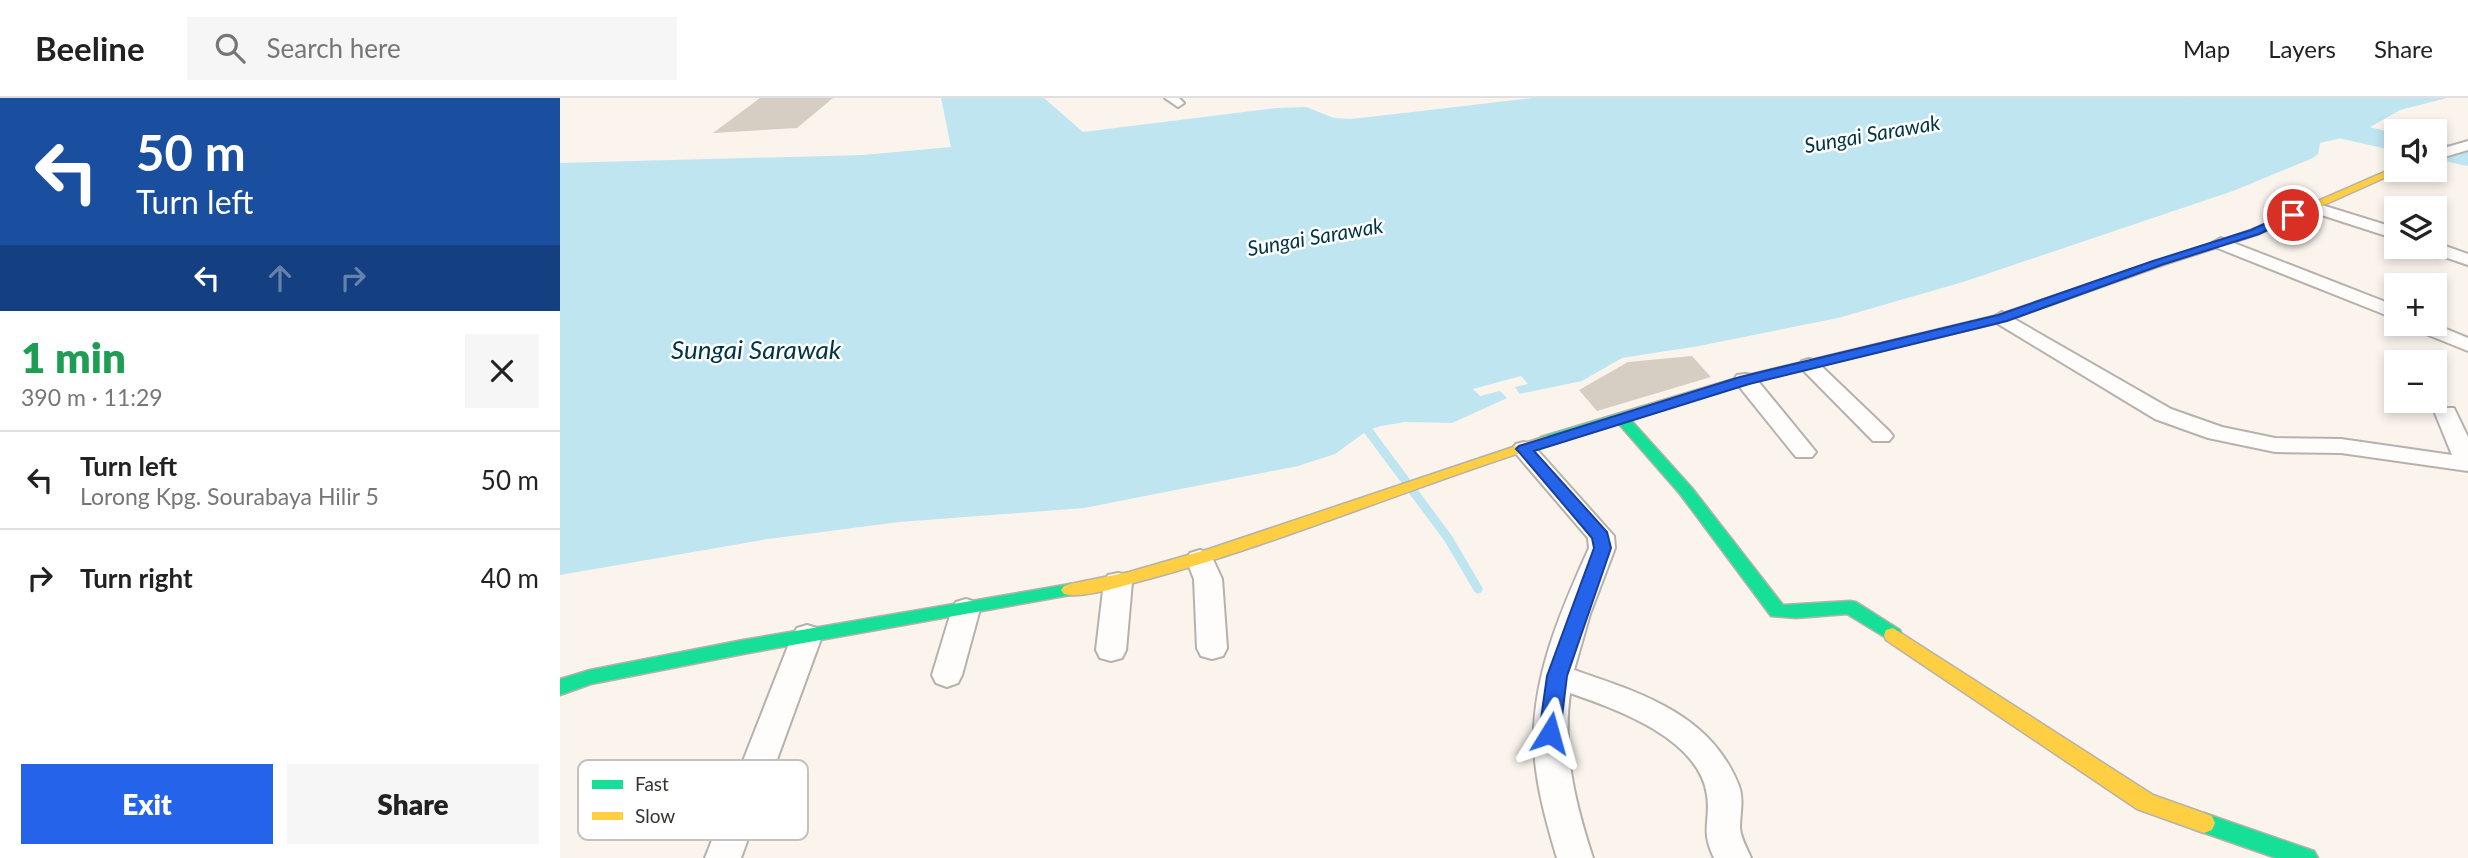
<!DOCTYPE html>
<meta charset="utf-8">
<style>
body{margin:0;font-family:Lato,sans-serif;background:#f6f6f6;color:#222;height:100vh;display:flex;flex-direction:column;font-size:26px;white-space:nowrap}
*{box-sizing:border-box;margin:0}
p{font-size:23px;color:#767676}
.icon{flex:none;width:38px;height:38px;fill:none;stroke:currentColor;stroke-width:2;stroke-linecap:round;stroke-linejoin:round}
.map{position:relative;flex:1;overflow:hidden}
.sheet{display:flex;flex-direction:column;background:#fff;width:560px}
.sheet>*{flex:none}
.hud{background:#1a4fa0;color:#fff;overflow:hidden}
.fabs{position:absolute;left:1824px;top:21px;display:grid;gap:14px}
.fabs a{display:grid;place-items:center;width:63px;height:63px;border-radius:0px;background:#fff;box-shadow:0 4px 10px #0003;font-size:35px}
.pin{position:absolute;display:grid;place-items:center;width:60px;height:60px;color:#fff;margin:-30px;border:4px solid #fff;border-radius:50%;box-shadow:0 2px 7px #0007}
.me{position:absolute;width:77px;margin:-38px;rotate:8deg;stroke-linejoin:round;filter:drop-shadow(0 0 5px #0008)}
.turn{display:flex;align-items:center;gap:24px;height:147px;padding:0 21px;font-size:32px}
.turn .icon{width:91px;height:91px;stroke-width:2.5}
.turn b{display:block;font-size:49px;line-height:60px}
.lanes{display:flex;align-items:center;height:66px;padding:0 21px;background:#0003;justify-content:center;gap:35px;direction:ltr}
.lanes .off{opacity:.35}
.round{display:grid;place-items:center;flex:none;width:74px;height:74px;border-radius:0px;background:#f6f6f6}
.overview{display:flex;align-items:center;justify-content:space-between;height:119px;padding:0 21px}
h1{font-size:42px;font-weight:800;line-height:52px;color:#1e9e55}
.button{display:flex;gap:14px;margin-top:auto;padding:14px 21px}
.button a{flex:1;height:80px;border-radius:0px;background:#2563eb;color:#fff;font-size:28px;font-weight:800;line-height:80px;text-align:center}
.button a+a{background:#f6f6f6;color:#222}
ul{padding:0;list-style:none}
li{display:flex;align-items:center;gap:21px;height:98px;padding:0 21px;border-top:2px solid #e0e0e0}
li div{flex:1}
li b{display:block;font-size:26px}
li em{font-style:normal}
header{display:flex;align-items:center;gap:42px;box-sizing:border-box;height:98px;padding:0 35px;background:#fff;border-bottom:2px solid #e0e0e0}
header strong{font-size:33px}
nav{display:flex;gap:38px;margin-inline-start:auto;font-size:24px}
.search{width:490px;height:63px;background:#f6f6f6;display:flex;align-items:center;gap:18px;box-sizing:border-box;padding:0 24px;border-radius:0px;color:#767676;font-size:26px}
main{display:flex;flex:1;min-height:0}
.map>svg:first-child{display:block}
.water{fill:#bfe5f1}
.pier{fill:#faf4ed}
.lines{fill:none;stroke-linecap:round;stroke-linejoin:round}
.stream{stroke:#bfe5f1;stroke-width:9}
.river{fill:#bfe5f1;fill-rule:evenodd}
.building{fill:#d7cec3}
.street-casing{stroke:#b7b1ac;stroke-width:4}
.fast-casing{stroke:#b7b1ac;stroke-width:3}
.slow-casing{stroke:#b7b1ac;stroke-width:3}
.street{fill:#fefdfc;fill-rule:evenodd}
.fast{fill:#16e098;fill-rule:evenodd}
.slow{fill:#ffcf43;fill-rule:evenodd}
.route{fill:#2563eb;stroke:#184099;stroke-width:2}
.labels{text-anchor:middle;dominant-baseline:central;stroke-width:5;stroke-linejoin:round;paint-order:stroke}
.far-water-label{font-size:21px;font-style:italic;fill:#003544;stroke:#fff}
.water-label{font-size:26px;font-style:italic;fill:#003544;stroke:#fff}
.key{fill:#fff;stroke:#c4c2c0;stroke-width:2}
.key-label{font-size:19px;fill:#39342e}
</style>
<header>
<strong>Beeline</strong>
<div class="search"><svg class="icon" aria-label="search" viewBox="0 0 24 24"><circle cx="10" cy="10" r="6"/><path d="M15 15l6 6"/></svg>Search here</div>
<nav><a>Map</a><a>Layers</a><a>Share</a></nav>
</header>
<main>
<section class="sheet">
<div class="hud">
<div class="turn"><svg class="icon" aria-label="left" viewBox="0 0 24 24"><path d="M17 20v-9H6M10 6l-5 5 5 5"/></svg><div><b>50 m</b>Turn left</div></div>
<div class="lanes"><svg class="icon" aria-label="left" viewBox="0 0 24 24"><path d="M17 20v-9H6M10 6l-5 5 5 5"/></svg><svg class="icon off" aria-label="ahead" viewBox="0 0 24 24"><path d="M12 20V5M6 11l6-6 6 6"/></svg><svg class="icon off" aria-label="right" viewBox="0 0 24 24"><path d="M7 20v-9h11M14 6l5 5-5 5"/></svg></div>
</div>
<div class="overview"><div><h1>1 min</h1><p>390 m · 11:29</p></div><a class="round"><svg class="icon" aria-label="close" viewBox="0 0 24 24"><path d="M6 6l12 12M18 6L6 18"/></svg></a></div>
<ul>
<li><svg class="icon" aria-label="left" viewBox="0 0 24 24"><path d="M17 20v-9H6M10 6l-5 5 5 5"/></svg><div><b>Turn left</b><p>Lorong Kpg. Sourabaya Hilir 5</p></div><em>50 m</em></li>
<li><svg class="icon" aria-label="right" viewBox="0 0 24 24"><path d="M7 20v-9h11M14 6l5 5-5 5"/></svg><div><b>Turn right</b></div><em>40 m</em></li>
</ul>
<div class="button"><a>Exit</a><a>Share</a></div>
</section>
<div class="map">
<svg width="1908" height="760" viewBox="0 0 1908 760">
<rect width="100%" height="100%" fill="#faf4ed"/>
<path class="water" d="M 381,0 L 484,0 L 523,34 L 717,10 L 746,9 L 774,20 L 792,21 L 973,0 L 1887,0 L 1840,12 L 1798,36 L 1760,45 L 1758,56 L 1753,60 L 1673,93 L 1403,184 L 1278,220 L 1139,248 L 1062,260 L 1022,283 L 954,297 L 892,325 L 845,324 L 821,328 L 808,332 L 775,356 L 738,368 L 524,410 L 339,424 L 208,441 L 0,477 L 0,65 L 303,57 L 391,49 Z"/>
<path class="pier" d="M 961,278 L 968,286 L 955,289 L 960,296 L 947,300 L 940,293 L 920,298 L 913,291 Z"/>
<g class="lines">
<path class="stream" d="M 801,323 L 888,440 L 918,491"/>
<path class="river" d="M 1626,0 L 1677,0 L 1836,35 L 1836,53 L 1630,6 Z
M 1874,43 L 1908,50 L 1908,68 L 1874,61 Z"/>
</g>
<path class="building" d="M 200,0 L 273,0 L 237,30 L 153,35 Z
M 1132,258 L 1151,279 L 1037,313 L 1019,292 L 1068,264 Z"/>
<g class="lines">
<defs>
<path id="street" d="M 605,0 L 619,0 L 624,5 L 618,9 Z
M 1908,43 L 1908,52 L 1874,62 L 1874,53 Z
M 1752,104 L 1836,130 L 1836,141 L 1746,112 L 1744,109 Z
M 1661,140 L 1836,208 L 1836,221 L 1655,149 L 1652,145 Z
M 1874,144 L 1908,156 L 1908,167 L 1867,153 L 1865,149 L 1874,149 Z
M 1442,214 L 1611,311 L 1662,329 L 1715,340 L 1781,341 L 1892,357 L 1875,315 L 1878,310 L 1894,310 L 1908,339 L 1908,373 L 1781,355 L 1715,354 L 1648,340 L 1595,321 L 1435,224 L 1432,220 Z
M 1848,226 L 1874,226 L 1908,240 L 1908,253 L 1851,230 Z
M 1249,261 L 1256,263 L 1329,333 L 1333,338 L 1329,343 L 1313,343 L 1242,271 L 1239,267 L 1242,263 Z
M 1185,276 L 1193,277 L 1252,349 L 1256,354 L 1252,359 L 1236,359 L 1174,282 L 1177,277 Z
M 964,344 L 972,346 L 1054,438 L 1055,450 L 1030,516 L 1014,572 C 1081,595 1151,616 1179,688 C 1184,702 1180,715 1180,730 C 1181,741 1187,750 1191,760 L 1154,760 C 1140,731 1151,723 1147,697 C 1139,640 1056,611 1010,595 C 1002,652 1015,705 1033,760 L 997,760 C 986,724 976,687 974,650 C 971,581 1001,512 1029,450 L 1028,440 L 952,351 L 956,346 Z
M 640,452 L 650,455 L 662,481 L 667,550 L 663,558 L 652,561 L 641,558 L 637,550 L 634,481 L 626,461 L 630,455 Z
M 558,475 L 568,477 L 572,484 L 566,552 L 562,560 L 551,563 L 540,560 L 536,552 L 544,484 L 548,477 Z
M 406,501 L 416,504 L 420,511 L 402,577 L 398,585 L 387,589 L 376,585 L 372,577 L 392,511 L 396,504 Z
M 247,527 L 257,530 L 262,538 L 181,760 L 145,760 L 232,538 L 237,530 Z"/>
<path id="fast" d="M 1596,163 L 1600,164 L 1600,168 L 1446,223 L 1189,285 L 1070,321 L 1132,390 L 1223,507 L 1290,503 L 1296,504 L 1340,532 L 1342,537 L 1340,542 L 1333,544 L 1287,516 L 1236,520 L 1211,518 L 1120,396 L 1058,325 L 986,346 L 979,342 L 981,339 L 1180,279 L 1438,217 Z
M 510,486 L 516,488 L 519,492 L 516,496 L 183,556 L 31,586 L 0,597 L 0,581 L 30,572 L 183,542 Z
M 1644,715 L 1754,753 L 1758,760 L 1716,760 L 1636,732 L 1633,725 L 1636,718 Z"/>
<path id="slow" d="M 1836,69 L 1836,72 L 1842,72 L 1699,136 L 1600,168 L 1590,166 L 1691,132 Z
M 986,338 L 991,339 L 993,342 L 991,345 C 852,388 718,447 577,484 C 559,489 521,501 504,496 L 501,492 L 504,488 L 510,486 L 569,474 L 649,451 Z
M 1333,530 L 1593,697 L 1652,718 L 1655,725 L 1652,732 L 1644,735 L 1577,711 L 1326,542 L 1324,537 L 1326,532 Z"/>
</defs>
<use href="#street" class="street-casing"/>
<use href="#fast" class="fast-casing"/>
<use href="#slow" class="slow-casing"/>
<use href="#street" class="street"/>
<use href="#fast" class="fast"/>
<use href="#slow" class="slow"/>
</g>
<path class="route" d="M 1729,115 L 1739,117 L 1699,136 L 1601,167 L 1447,223 L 1189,286 L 974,353 L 1047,434 L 1051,450 L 1007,578 L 1000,635 L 997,641 L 990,643 L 982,641 L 979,635 L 987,578 L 1034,450 L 1032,440 L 959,354 L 956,351 L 959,348 L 1180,279 L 1438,217 L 1593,163 L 1691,132 Z"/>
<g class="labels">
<g class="far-water-label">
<text transform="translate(1312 35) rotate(-10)">Sungai Sarawak</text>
<text transform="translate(755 138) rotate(-10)">Sungai Sarawak</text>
</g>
<g class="water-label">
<text x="196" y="251">Sungai Sarawak</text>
</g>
</g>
<rect x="18" y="662" width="230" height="80" rx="10" class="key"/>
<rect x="32" y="682" width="31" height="9" fill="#16e098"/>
<rect x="32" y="714" width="31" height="8" fill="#ffcf43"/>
<g class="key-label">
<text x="75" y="693">Fast</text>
<text x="75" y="725">Slow</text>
</g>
</svg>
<div class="fabs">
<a><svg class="icon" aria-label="sound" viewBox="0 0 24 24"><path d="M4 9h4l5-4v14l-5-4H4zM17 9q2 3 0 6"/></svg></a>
<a><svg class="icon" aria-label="layers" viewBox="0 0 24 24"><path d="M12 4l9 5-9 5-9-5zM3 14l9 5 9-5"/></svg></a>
<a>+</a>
<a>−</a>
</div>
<div class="pin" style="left:1733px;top:117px;background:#d93025"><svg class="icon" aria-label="arrive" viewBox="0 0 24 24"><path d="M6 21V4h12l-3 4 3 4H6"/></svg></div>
<svg class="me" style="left:990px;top:635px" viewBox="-20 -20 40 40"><path d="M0-17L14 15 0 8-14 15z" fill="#2563eb" stroke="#fff" stroke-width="4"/></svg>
</div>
</main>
